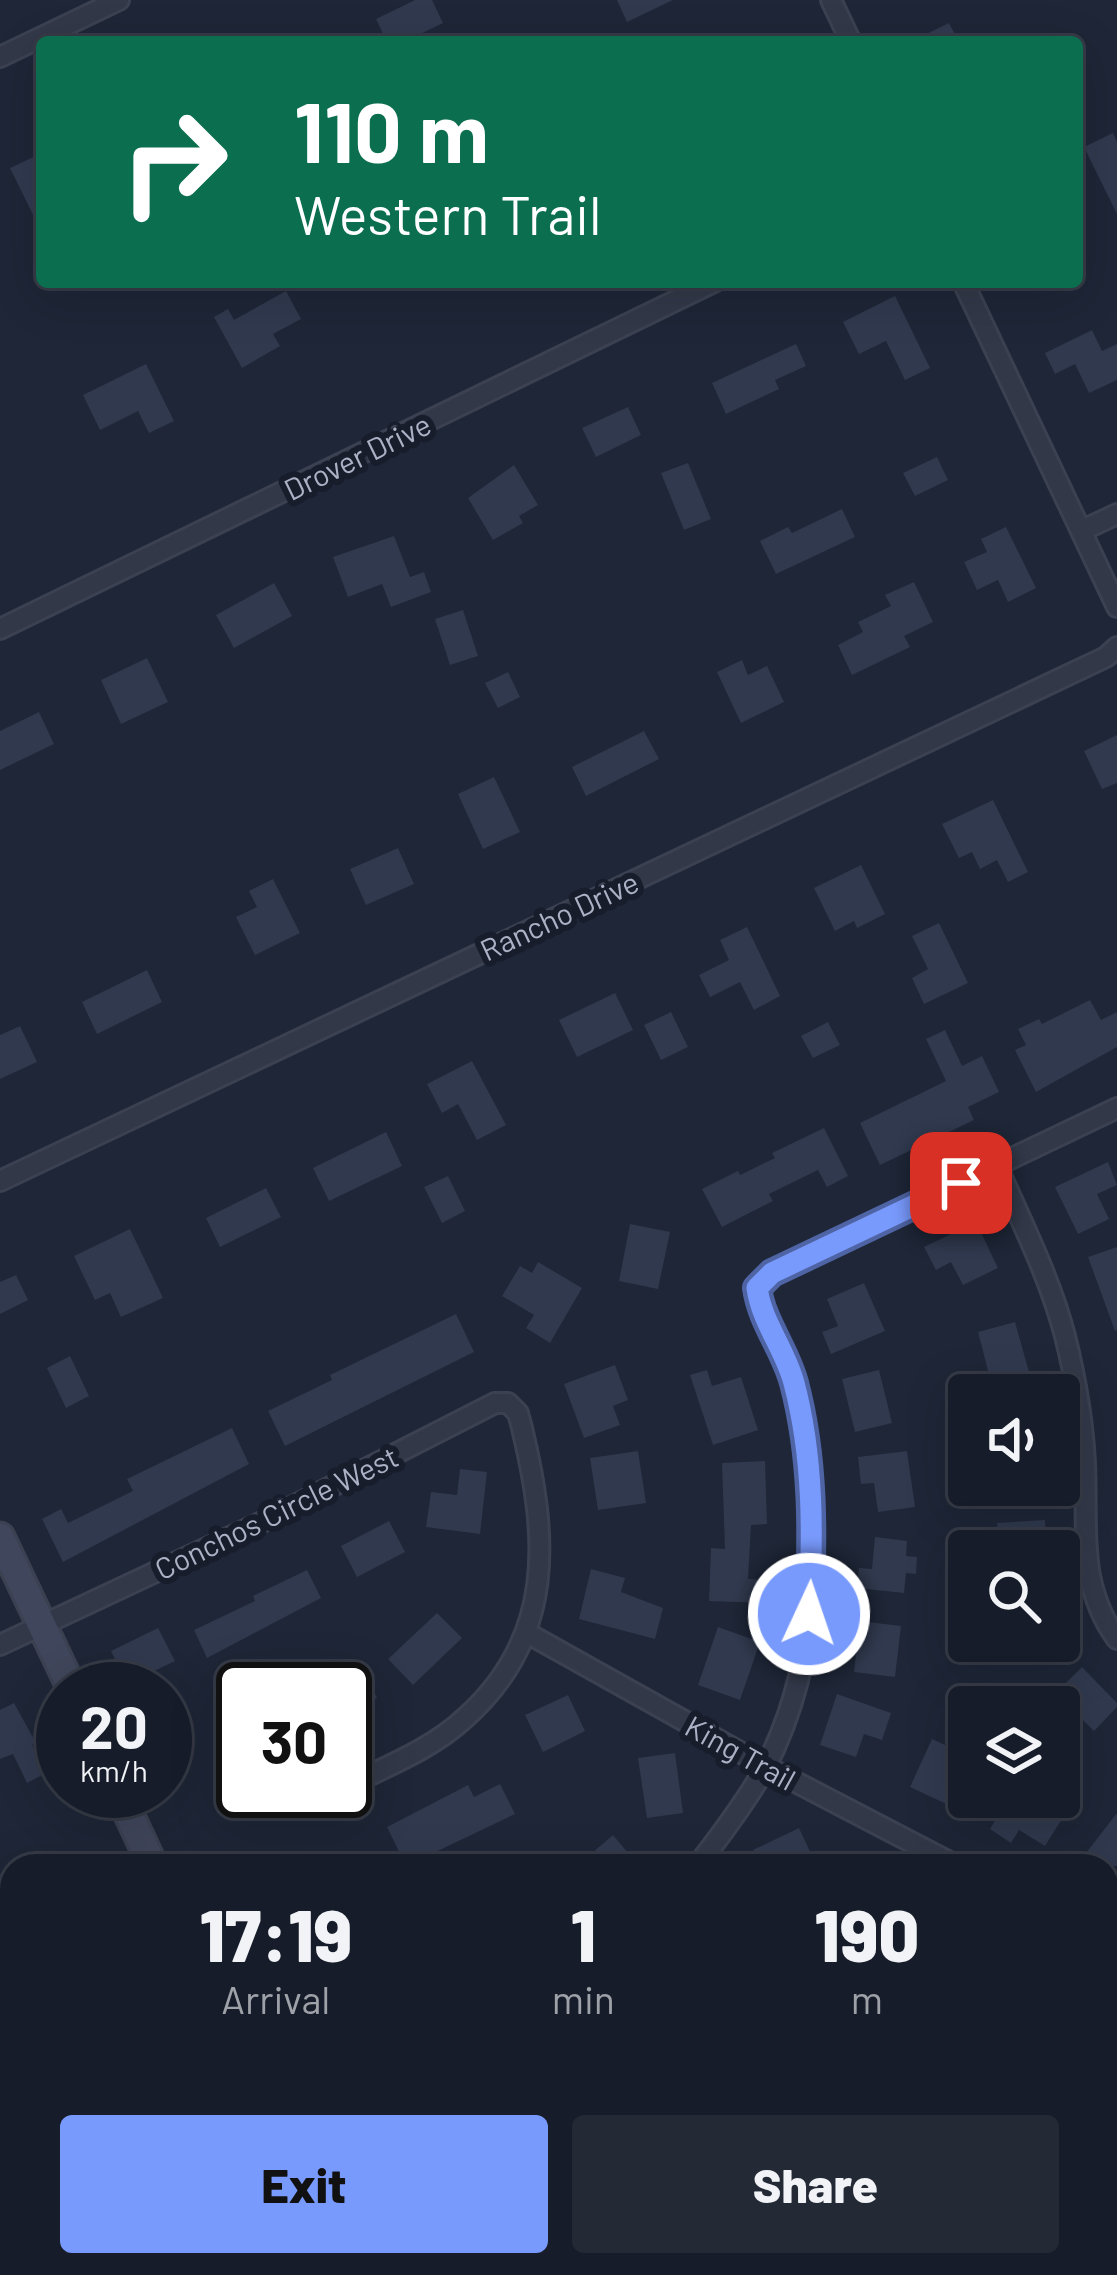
<!DOCTYPE html>
<style>
body{margin:0;font-family:Barlow,sans-serif;background:#232935;color:#f1f3f6;height:100vh;display:flex;flex-direction:column;font-size:45px;white-space:nowrap}
*{box-sizing:border-box;margin:0}
p{font-size:39px;color:#9ea1a8}
.icon{flex:none;width:66px;height:66px;fill:none;stroke:currentColor;stroke-width:2;stroke-linecap:round;stroke-linejoin:round}
.map{position:relative;flex:1;overflow:hidden}
.sheet{position:absolute;left:0px;top:1854px;width:1119px;height:423px;display:flex;flex-direction:column;background:#161c29;border-radius:36px 36px 0 0;box-shadow:0 12px 48px #0002,0 0 0 3px #353a46}
.sheet>*{flex:none}
.banner{position:absolute;left:36px;top:36px;width:1047px;height:252px;border-radius:12px;box-shadow:0 12px 48px #0002,0 0 0 3px #353a46;background:#0b6e4f;color:#fff;overflow:hidden}
.tools{position:absolute;left:948px;top:1374px;display:grid;gap:24px}
.tools a{display:grid;place-items:center;width:132px;height:132px;border-radius:12px;background:#161c29;box-shadow:0 12px 48px #0002,0 0 0 3px #353a46;font-size:60px}
.speed{position:absolute;left:36px;top:1662px;display:flex;gap:24px;font-size:60px;font-weight:700;text-align:center}
.speed>*{display:grid;place-content:center;width:156px;height:156px;border-radius:50%;background:#161c29;box-shadow:0 12px 48px #0002,0 0 0 3px #353a46;line-height:1}
.speed small{font-size:30px;font-weight:400}
.speed .limit{border:6px solid #111;border-radius:18px;background:#fff;color:#111}
.pin{position:absolute;display:grid;place-items:center;width:102px;height:102px;color:#fff;margin:-51px;border-radius:24px;box-shadow:0 6px 18px #0006}
.me{position:absolute;width:132px;margin:-66px;rotate:3deg;stroke-linejoin:round;filter:drop-shadow(0 0 9px #0008)}
.turn{display:flex;align-items:center;gap:42px;height:252px;padding:0 60px;font-size:54px}
.turn .icon{width:156px;height:156px;stroke-width:2.5}
.turn b{display:block;font-size:84px;line-height:102px}
.eta{display:flex;justify-content:space-evenly;align-items:center;height:204px;text-align:center}
.eta b{font-size:72px;font-weight:800;line-height:84px}
.primary-button{display:flex;gap:24px;margin-top:auto;padding:24px 60px}
.primary-button a{flex:1;height:138px;border-radius:12px;background:#799afd;color:#111;font-size:48px;font-weight:800;line-height:138px;text-align:center}
.primary-button a+a{background:#232935;color:#f1f3f6}
.map>svg:first-child{display:block}
.building{fill:#30394e}
.lines{fill:none;stroke-linecap:round;stroke-linejoin:round}
.street-casing{stroke:#3b4151;stroke-width:24}
.secondary-casing{stroke:#3b4151;stroke-width:33}
.street{stroke:#323848;stroke-width:18}
.secondary{stroke:#40465b;stroke-width:27}
.route-casing{stroke:#4f64a4;stroke-width:30}
.route{stroke:#799afd;stroke-width:21}
.labels{text-anchor:middle;dominant-baseline:central;stroke-width:12;stroke-linejoin:round;paint-order:stroke}
.street-label{font-size:30px;fill:#acb2c5;stroke:#181d2c}
</style>
<div class="map">
<svg width="1117" height="2275" viewBox="0 0 1117 2275">
<rect width="100%" height="100%" fill="#1e2637"/>
<path class="building" d="M 415,0 L 432,0 L 443,23 L 404,42 L 387,42 L 376,19 Z
M 617,0 L 673,0 L 627,22 Z
M 949,23 L 959,42 L 910,42 Z
M 1113,133 L 1117,142 L 1117,214 L 1084,147 Z
M 42,153 L 42,233 L 10,168 Z
M 286,291 L 301,319 L 273,334 L 280,346 L 242,368 L 214,317 L 228,309 L 234,320 Z
M 895,296 L 930,368 L 905,380 L 886,341 L 859,354 L 843,322 Z
M 1092,330 L 1102,351 L 1117,344 L 1117,380 L 1089,393 L 1075,364 L 1055,374 L 1045,353 Z
M 796,344 L 806,366 L 775,380 L 779,389 L 726,414 L 712,383 Z
M 146,364 L 174,421 L 149,433 L 138,411 L 100,430 L 83,395 Z
M 628,407 L 641,435 L 596,457 L 582,428 Z
M 937,457 L 948,480 L 915,496 L 903,473 Z
M 688,463 L 711,519 L 684,530 L 661,473 Z
M 514,465 L 538,505 L 519,516 L 523,523 L 493,540 L 468,498 Z
M 842,509 L 855,537 L 776,574 L 760,541 L 788,527 L 792,533 Z
M 1006,527 L 1036,588 L 1008,602 L 998,580 L 977,590 L 964,562 L 987,552 L 981,539 Z
M 394,536 L 410,577 L 424,572 L 431,592 L 391,607 L 382,584 L 348,597 L 333,557 Z
M 914,582 L 933,622 L 904,636 L 910,647 L 852,675 L 838,645 L 863,632 L 858,622 L 891,606 L 885,595 Z
M 274,583 L 292,616 L 234,648 L 216,615 Z
M 463,610 L 478,656 L 450,665 L 435,619 Z
M 147,658 L 168,702 L 121,724 L 101,680 Z
M 742,660 L 748,675 L 767,666 L 784,702 L 741,723 L 717,672 Z
M 508,672 L 520,697 L 498,708 L 485,683 Z
M 39,712 L 54,744 L 0,770 L 0,731 Z
M 644,731 L 659,759 L 586,796 L 572,767 Z
M 1117,735 L 1117,783 L 1102,789 L 1084,751 Z
M 494,777 L 520,832 L 483,849 L 458,794 Z
M 993,800 L 1028,872 L 1008,882 L 997,860 L 980,869 L 972,852 L 959,858 L 942,824 Z
M 398,848 L 414,884 L 366,905 L 350,869 Z
M 861,865 L 885,914 L 857,928 L 854,921 L 835,931 L 814,888 Z
M 273,879 L 300,933 L 255,955 L 236,917 L 257,907 L 249,891 Z
M 939,923 L 968,983 L 924,1004 L 912,978 L 928,969 L 912,936 Z
M 747,927 L 780,996 L 754,1010 L 740,982 L 710,997 L 699,975 L 729,960 L 720,940 Z
M 147,970 L 162,1002 L 97,1034 L 82,1002 Z
M 615,993 L 633,1030 L 577,1057 L 559,1020 Z
M 1090,1000 L 1101,1020 L 1117,1012 L 1117,1047 L 1036,1092 L 1015,1050 L 1026,1045 L 1018,1029 L 1039,1019 L 1042,1024 Z
M 671,1012 L 688,1047 L 661,1060 L 644,1025 Z
M 828,1022 L 840,1045 L 813,1058 L 801,1036 Z
M 20,1026 L 37,1062 L 0,1079 L 0,1035 Z
M 945,1030 L 962,1066 L 982,1056 L 999,1092 L 968,1107 L 974,1120 L 880,1165 L 860,1123 L 946,1081 L 926,1039 Z
M 472,1061 L 506,1125 L 477,1140 L 458,1104 L 442,1113 L 427,1084 Z
M 824,1128 L 848,1176 L 827,1187 L 818,1170 L 769,1194 L 773,1201 L 722,1227 L 702,1189 L 738,1171 L 740,1175 L 775,1158 L 772,1153 Z
M 386,1132 L 402,1166 L 329,1201 L 313,1168 Z
M 1108,1162 L 1117,1185 L 1097,1194 L 1109,1219 L 1078,1234 L 1055,1187 Z
M 448,1176 L 465,1211 L 442,1223 L 424,1187 Z
M 266,1188 L 281,1217 L 220,1247 L 206,1218 Z
M 976,1222 L 998,1268 L 963,1285 L 951,1262 L 936,1270 L 924,1247 Z
M 630,1224 L 670,1232 L 658,1289 L 619,1281 Z
M 130,1229 L 163,1298 L 121,1317 L 110,1293 L 95,1300 L 74,1256 Z
M 1117,1247 L 1117,1330 L 1115,1331 L 1088,1257 Z
M 538,1262 L 582,1288 L 550,1343 L 526,1328 L 534,1315 L 502,1296 L 520,1266 L 532,1273 Z
M 16,1275 L 28,1300 L 0,1314 L 0,1282 Z
M 864,1283 L 885,1331 L 831,1354 L 822,1332 L 838,1326 L 827,1299 Z
M 456,1314 L 474,1352 L 285,1446 L 268,1411 L 332,1380 L 330,1375 Z
M 1015,1322 L 1031,1379 L 993,1390 L 978,1332 Z
M 70,1356 L 89,1396 L 66,1408 L 47,1368 Z
M 615,1365 L 628,1400 L 613,1406 L 620,1425 L 584,1438 L 564,1384 Z
M 707,1370 L 712,1386 L 741,1377 L 758,1430 L 713,1445 L 690,1375 Z
M 879,1370 L 892,1423 L 855,1432 L 842,1379 Z
M 232,1428 L 249,1464 L 63,1562 L 42,1519 L 61,1509 L 68,1523 L 133,1491 L 127,1479 Z
M 638,1451 L 646,1503 L 598,1510 L 590,1458 Z
M 907,1451 L 915,1507 L 878,1512 L 874,1483 L 861,1484 L 858,1457 Z
M 765,1461 L 767,1524 L 751,1525 L 748,1579 L 767,1580 L 766,1603 L 709,1601 L 711,1548 L 725,1549 L 722,1463 Z
M 460,1469 L 487,1472 L 480,1534 L 426,1527 L 431,1492 L 457,1495 Z
M 1045,1520 L 1047,1551 L 999,1551 L 997,1523 Z
M 389,1521 L 405,1552 L 357,1577 L 341,1546 Z
M 875,1537 L 907,1541 L 906,1556 L 917,1557 L 916,1574 L 906,1573 L 904,1593 L 857,1588 L 859,1568 L 872,1569 Z
M 591,1569 L 625,1578 L 621,1592 L 663,1608 L 655,1639 L 579,1619 Z
M 307,1570 L 321,1598 L 207,1658 L 194,1630 L 255,1601 L 253,1596 Z
M 437,1613 L 462,1638 L 413,1685 L 388,1659 Z
M 860,1621 L 901,1626 L 895,1677 L 854,1672 Z
M 718,1627 L 760,1642 L 740,1700 L 698,1685 Z
M 158,1628 L 175,1661 L 127,1684 L 111,1651 Z
M 1011,1641 L 1074,1641 L 1074,1644 L 1018,1663 Z
M 360,1663 L 377,1698 L 345,1714 L 345,1689 L 307,1689 Z
M 1082,1667 L 1117,1703 L 1117,1707 L 1094,1731 L 1080,1717 L 1069,1729 L 1059,1720 L 1059,1707 L 1042,1707 Z
M 837,1694 L 891,1713 L 882,1740 L 864,1734 L 856,1757 L 820,1745 Z
M 568,1695 L 585,1731 L 543,1752 L 525,1715 Z
M 14,1703 L 36,1743 L 32,1745 L 46,1773 L 27,1783 L 13,1754 L 0,1759 L 0,1710 Z
M 932,1739 L 969,1756 L 969,1779 L 955,1808 L 910,1787 Z
M 675,1753 L 683,1813 L 647,1818 L 638,1758 Z
M 500,1784 L 515,1814 L 406,1866 L 387,1827 L 468,1785 L 474,1797 Z
M 1009,1797 L 1037,1797 L 1065,1814 L 1045,1846 L 1019,1830 L 1011,1843 L 990,1829 Z
M 1117,1813 L 1117,1866 L 1076,1866 Z
M 799,1828 L 814,1860 L 803,1866 L 760,1866 L 753,1850 Z
M 613,1835 L 639,1866 L 577,1866 Z"/>
<g class="lines">
<defs>
<path id="street" d="M 831,0 L 851,42
M 0,57 L 119,0
M 963,282 L 1117,607
M 1081,531 L 1117,514
M 0,629 L 714,282
M 997,1166 C 1021,1221 1050,1278 1065,1336 C 1075,1376 1083,1422 1085,1463 C 1088,1528 1077,1584 1117,1639
M 0,1181 L 1106,657 L 1117,647
M 527,1633 L 765,1766 L 957,1866
M 0,1645 L 262,1522 L 495,1403 L 508,1403 L 518,1413 L 522,1428 C 548,1536 556,1637 465,1718 C 432,1749 385,1767 345,1787
M 301,1805 L 338,1791
M 697,1866 C 721,1835 746,1802 765,1768 C 824,1655 823,1511 796,1390 C 787,1354 762,1325 757,1288 L 772,1273 L 1117,1108
M 1107,1951 L 1117,1957
M 0,2108 L 12,2102
M 585,2275 L 609,2265"/>
<path id="secondary" d="M 0,1537 L 72,1689
M 118,1791 L 153,1866
M 345,2265 L 349,2275"/>
</defs>
<use href="#street" class="street-casing"/>
<use href="#secondary" class="secondary-casing"/>
<use href="#street" class="street"/>
<use href="#secondary" class="secondary"/>
</g>
<g class="lines">
<defs>
<path id="route" d="M 809,1614 C 813,1536 814,1459 794,1383 C 785,1349 762,1323 757,1288 L 772,1273 L 961,1183"/>
</defs>
<use href="#route" class="route-casing"/>
<use href="#route" class="route"/>
</g>
<g class="labels">
<g class="street-label">
<text transform="translate(357 456) rotate(-26)">Drover Drive</text>
<text transform="translate(559 915) rotate(-25)">Rancho Drive</text>
<text transform="translate(276 1512) rotate(-26)">Conchos Circle West</text>
<text transform="translate(741 1752) rotate(29)">King Trail</text>
</g>
</g>
</svg>
<div class="tools">
<a><svg class="icon" aria-label="sound" viewBox="0 0 24 24"><path d="M4 9h4l5-4v14l-5-4H4zM17 9q2 3 0 6"/></svg></a>
<a><svg class="icon" aria-label="search" viewBox="0 0 24 24"><circle cx="10" cy="10" r="6"/><path d="M15 15l6 6"/></svg></a>
<a><svg class="icon" aria-label="layers" viewBox="0 0 24 24"><path d="M12 4l9 5-9 5-9-5zM3 14l9 5 9-5"/></svg></a>
</div>
<div class="speed"><div>20<small>km/h</small></div><div class="limit">30</div></div>
<div class="pin" style="left:961px;top:1183px;background:#d93025"><svg class="icon" aria-label="arrive" viewBox="0 0 24 24"><path d="M6 21V4h12l-3 4 3 4H6"/></svg></div>
<svg class="me" style="left:809px;top:1614px" viewBox="-20 -20 40 40"><circle r="17" fill="#799afd" stroke="#fff" stroke-width="3"/><path d="M0-11L8 9 0 5-8 9z" fill="#fff"/></svg>
<div class="banner">
<div class="turn"><svg class="icon" aria-label="right" viewBox="0 0 24 24"><path d="M7 20v-9h11M14 6l5 5-5 5"/></svg><div><b>110 m</b>Western Trail</div></div>
</div>
<section class="sheet">
<div class="eta">
<div><b>17:19</b><p>Arrival</p></div>
<div><b>1</b><p>min</p></div>
<div><b>190</b><p>m</p></div>
</div>
<div class="primary-button"><a>Exit</a><a>Share</a></div>
</section>
</div>
